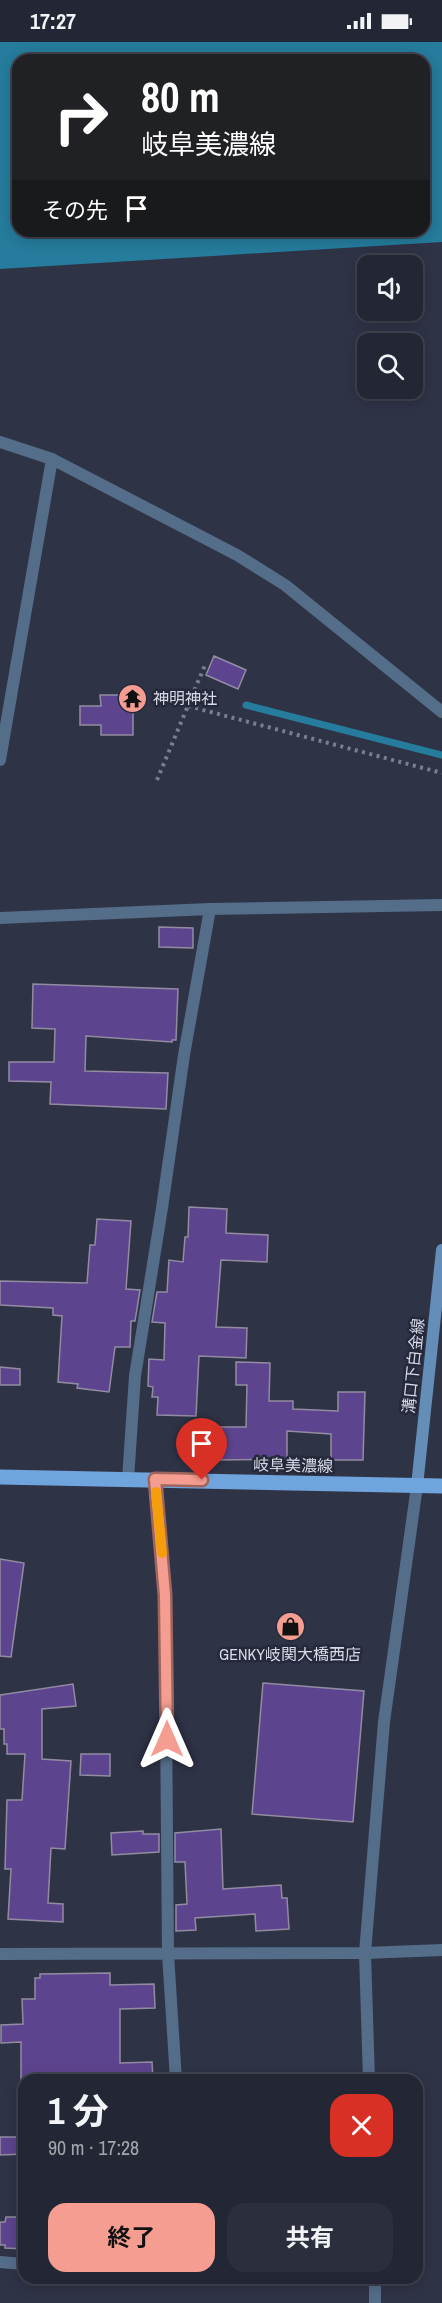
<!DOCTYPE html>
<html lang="ja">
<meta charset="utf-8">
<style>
body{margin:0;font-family:"Archivo Narrow","Noto Sans JP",sans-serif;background:#2b2e3c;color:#f1f3f6;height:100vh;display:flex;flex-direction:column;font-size:22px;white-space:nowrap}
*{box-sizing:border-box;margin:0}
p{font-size:20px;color:#a3a5ac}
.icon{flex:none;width:33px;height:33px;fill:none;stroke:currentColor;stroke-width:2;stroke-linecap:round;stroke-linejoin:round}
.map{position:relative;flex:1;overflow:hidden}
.sheet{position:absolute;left:18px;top:2032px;width:405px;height:210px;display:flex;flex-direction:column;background:#232634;border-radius:18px;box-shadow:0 3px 15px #0003,0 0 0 2px #40434f}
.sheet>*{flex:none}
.banner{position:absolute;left:12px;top:12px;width:418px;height:183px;border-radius:18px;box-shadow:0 3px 15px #0003,0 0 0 2px #40434f;background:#202124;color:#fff;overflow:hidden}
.fabs{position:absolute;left:357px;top:213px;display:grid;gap:12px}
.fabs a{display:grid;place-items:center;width:66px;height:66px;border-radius:12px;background:#232634;box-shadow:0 3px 15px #0003,0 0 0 2px #40434f;font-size:30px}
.pin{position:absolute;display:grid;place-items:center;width:51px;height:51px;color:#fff;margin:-62px -26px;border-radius:50% 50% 50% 0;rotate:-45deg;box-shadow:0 0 6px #0007}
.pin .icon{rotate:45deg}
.me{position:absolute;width:66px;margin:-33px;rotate:0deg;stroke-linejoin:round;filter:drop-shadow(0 0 4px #0008)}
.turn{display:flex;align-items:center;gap:21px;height:126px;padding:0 30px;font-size:27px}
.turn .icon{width:78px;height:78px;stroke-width:2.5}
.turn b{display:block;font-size:42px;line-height:51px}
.then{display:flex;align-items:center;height:57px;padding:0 30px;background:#0003;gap:12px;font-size:22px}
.round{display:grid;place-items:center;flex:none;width:63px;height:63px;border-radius:18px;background:#2b2e3c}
.head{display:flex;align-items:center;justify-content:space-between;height:102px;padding:0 30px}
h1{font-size:36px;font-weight:700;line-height:45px}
.cta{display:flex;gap:12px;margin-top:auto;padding:12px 30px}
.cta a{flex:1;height:69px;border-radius:18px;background:#f59d90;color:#111;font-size:24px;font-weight:700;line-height:69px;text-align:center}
.cta a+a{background:#2b2e3c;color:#f1f3f6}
.status{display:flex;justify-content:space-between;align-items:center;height:42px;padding:0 30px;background:#232634;direction:ltr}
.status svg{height:16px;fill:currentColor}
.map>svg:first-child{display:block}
.water{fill:#257c9d;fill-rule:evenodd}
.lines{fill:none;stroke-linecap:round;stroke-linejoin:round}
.stream{stroke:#257c9d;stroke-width:7}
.building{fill:#5d448e;stroke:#928ca2;stroke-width:1.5}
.path{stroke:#7a7e8e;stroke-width:4;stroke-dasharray:3 4.5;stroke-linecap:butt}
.service{stroke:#546d89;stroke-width:12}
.minor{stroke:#546d89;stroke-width:12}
.tertiary{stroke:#546d89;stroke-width:12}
.secondary{stroke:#648db8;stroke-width:12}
.primary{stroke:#70a4dd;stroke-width:15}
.route-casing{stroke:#9f665e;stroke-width:15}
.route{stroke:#f59d90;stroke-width:10}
.slow{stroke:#f59e0b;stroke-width:10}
.labels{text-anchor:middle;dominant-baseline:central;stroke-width:5;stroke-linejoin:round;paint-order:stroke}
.poi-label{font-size:16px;fill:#d7dae6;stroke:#25293b;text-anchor:start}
.street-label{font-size:16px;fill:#d7dae6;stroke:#25293b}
</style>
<div class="status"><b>17:27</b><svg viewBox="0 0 49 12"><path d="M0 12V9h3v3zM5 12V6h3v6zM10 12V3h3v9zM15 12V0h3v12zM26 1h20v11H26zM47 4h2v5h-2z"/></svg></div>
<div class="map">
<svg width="442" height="2261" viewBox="0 0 442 2261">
<rect width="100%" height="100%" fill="#2f3346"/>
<path class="water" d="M 0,0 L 442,0 L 442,200 L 0,227 ZM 18,18 L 424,18 L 424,189 L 18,189 Z"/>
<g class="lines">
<path class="stream" d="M 246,663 L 442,713"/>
</g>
<path class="building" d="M 214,614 L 246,628 L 238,647 L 206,633 Z
M 100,653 L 133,653 L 133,693 L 101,693 L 101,683 L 80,683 L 80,664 L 101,664 Z
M 159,885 L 193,886 L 193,906 L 159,905 Z
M 33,942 L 178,947 L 176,998 L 172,998 L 172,1000 L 86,994 L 85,1029 L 168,1031 L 166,1067 L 50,1062 L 51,1040 L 9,1039 L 9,1020 L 54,1020 L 55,987 L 32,986 Z
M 189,1165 L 227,1167 L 226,1191 L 268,1193 L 267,1220 L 221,1218 L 216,1285 L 247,1286 L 246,1316 L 199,1314 L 196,1374 L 157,1373 L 158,1355 L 152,1355 L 153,1345 L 148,1344 L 149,1317 L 164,1318 L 165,1281 L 152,1280 L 157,1250 L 167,1250 L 169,1218 L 183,1220 L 185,1195 L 188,1195 Z
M 97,1177 L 131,1179 L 126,1247 L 140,1248 L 135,1279 L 131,1279 L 130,1305 L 115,1305 L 109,1350 L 77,1346 L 78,1342 L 58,1340 L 62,1274 L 53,1273 L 53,1266 L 0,1263 L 0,1239 L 87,1241 L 90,1203 L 95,1203 Z
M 236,1320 L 270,1321 L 269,1359 L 293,1359 L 293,1367 L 338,1369 L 338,1350 L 365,1350 L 363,1418 L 331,1418 L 331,1392 L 287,1389 L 287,1417 L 216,1418 L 216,1404 L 187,1403 L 187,1385 L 246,1385 L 247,1343 L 236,1343 Z
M 0,1325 L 20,1327 L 20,1343 L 0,1343 Z
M 0,1517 L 24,1521 L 11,1615 L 0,1614 Z
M 263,1641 L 364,1649 L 353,1780 L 252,1772 Z
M 73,1642 L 76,1664 L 42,1667 L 42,1717 L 71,1719 L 65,1807 L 51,1806 L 48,1861 L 63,1862 L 63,1880 L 8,1877 L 11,1827 L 5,1827 L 7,1758 L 22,1758 L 25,1712 L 7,1712 L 7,1702 L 4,1702 L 4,1687 L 0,1687 L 0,1653 Z
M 81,1712 L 110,1712 L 110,1734 L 80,1733 Z
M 221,1787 L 223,1847 L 281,1843 L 282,1856 L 287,1856 L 289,1887 L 256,1889 L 255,1872 L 195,1876 L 196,1888 L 176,1889 L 176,1863 L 187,1862 L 185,1820 L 175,1820 L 175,1791 Z
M 143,1789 L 143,1792 L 159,1792 L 159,1810 L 112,1813 L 111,1791 Z
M 110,1931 L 110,1943 L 154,1942 L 155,1966 L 120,1967 L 120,2021 L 152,2020 L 153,2038 L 21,2038 L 21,2000 L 1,2001 L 1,1983 L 23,1982 L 22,1957 L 35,1957 L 35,1936 L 40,1936 L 40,1932 Z
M 0,2095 L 24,2095 L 24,2112 L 0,2113 Z
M 6,2175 L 24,2175 L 24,2207 L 5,2206 L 5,2203 L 0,2203 L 0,2180 L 5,2180 Z"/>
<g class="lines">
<path class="path" d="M 188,664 L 442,731
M 157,738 L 205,623"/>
<path class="service" d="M 0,400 L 52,417 L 237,513 L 285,543 L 442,670
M 0,718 L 52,417"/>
<path class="minor" d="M 0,876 L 210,867 L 442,863
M 128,1437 L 135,1334 L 162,1166 L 184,1013 L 210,867
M 155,1437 L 165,1553 L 168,1912 L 176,2038
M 0,1912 L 365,1911 L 442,1908
M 0,2220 L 24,2222"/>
<path class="tertiary" d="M 369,2038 L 365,1911 L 384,1680 L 417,1444
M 375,2236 L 375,2261"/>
<path class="secondary" d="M 417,1444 L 442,1208"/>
<path class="primary" d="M 0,1435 L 442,1444"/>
</g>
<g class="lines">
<defs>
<path id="route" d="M 167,1697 L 165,1553 L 155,1437 L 202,1438"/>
</defs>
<use href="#route" class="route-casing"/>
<use href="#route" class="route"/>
<path class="slow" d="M 156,1450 L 162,1511"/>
</g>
<defs>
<symbol id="temple-disc" viewBox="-11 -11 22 22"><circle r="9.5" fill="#f59d90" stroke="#25293b"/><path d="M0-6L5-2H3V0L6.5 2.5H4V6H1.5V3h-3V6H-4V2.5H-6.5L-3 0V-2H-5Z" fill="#111"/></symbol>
<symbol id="shop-disc" viewBox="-11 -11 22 22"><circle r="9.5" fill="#f59d90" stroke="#25293b"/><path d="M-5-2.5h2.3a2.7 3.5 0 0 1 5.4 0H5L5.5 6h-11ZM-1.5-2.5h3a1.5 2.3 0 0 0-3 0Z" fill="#111"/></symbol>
</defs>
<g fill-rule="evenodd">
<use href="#temple-disc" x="116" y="640" width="33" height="33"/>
<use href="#shop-disc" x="274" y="1568" width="33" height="33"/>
</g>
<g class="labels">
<g class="poi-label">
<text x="153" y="656">神明神社</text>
<text x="290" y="1612" text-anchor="middle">GENKY岐関大橋西店</text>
</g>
<g class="street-label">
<text transform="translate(413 1324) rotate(-84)">溝口下白金線</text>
<text transform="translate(293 1423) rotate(1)">岐阜美濃線</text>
</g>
</g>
</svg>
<div class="fabs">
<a><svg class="icon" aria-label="sound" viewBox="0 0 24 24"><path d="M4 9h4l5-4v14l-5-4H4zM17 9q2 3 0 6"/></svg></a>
<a><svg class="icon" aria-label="search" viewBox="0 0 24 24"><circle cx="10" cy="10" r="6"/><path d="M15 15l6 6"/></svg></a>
</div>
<div class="pin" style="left:202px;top:1438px;background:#d93025"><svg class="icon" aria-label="arrive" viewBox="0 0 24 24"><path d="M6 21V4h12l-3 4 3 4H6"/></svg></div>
<svg class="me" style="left:167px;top:1697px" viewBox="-20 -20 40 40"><path d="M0-17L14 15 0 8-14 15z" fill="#f59d90" stroke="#fff" stroke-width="4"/></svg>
<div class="banner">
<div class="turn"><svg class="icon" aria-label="right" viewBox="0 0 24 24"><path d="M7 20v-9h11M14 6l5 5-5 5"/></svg><div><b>80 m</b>岐阜美濃線</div></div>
<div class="then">その先<svg class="icon" aria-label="arrive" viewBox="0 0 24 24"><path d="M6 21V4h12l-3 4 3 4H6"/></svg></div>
</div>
<section class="sheet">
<div class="head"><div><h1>1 分</h1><p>90 m · 17:28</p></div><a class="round" style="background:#d93025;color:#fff"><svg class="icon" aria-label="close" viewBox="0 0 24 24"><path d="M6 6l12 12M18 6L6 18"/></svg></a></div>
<div class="cta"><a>終了</a><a>共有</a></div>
</section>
</div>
